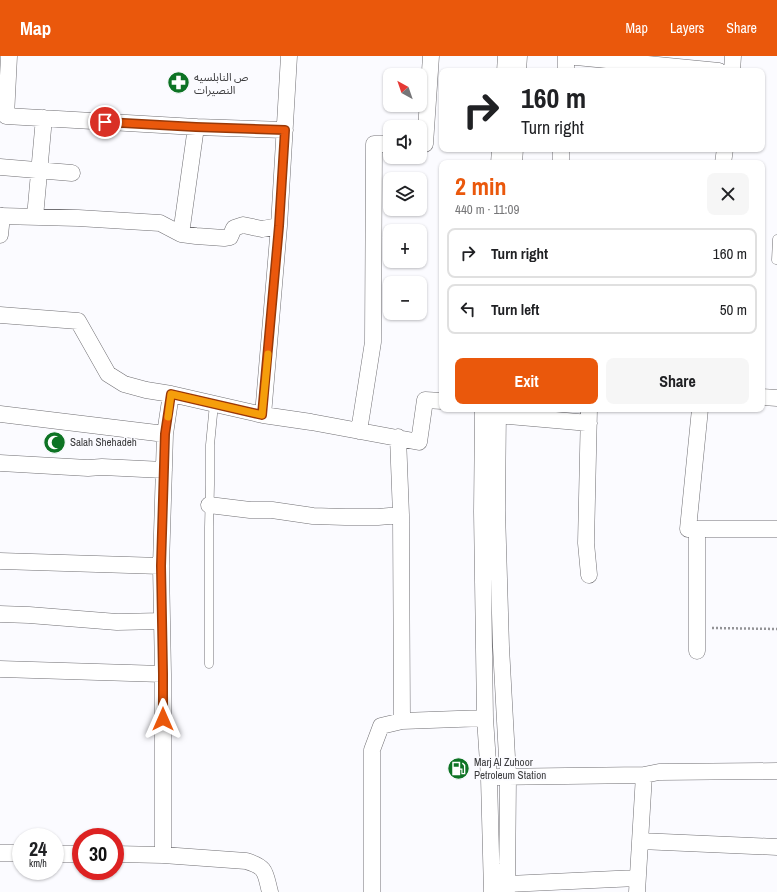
<!DOCTYPE html>
<meta charset="utf-8">
<style>
body{margin:0;font-family:"Archivo Narrow","Noto Sans Arabic",sans-serif;background:#f6f6f6;color:#202124;height:100vh;display:flex;flex-direction:column;font-size:15px;white-space:nowrap}
*{box-sizing:border-box;margin:0}
p{font-size:13px;color:#757577}
.icon{flex:none;width:22px;height:22px;fill:none;stroke:currentColor;stroke-width:2;stroke-linecap:round;stroke-linejoin:round}
.map{position:relative;flex:1;overflow:hidden}
.side{position:absolute;left:439px;top:104px;width:326px;height:252px;display:flex;flex-direction:column;background:#fff;border-radius:8px;box-shadow:0 1px 3px #0004}
.side>*{flex:none}
.banner{position:absolute;left:439px;top:12px;width:326px;height:84px;border-radius:8px;box-shadow:0 1px 3px #0004;background:#fff;color:#202124;overflow:hidden}
.needle{width:26px;rotate:320deg}
.fabs{position:absolute;left:383px;top:12px;display:grid;gap:8px}
.fabs a{display:grid;place-items:center;width:44px;height:44px;border-radius:8px;background:#fff;box-shadow:0 1px 3px #0004;font-size:20px}
.speed{position:absolute;left:12px;top:772px;display:flex;gap:8px;font-size:20px;font-weight:700;text-align:center}
.speed>*{display:grid;place-content:center;width:52px;height:52px;border-radius:50%;background:#fff;box-shadow:0 1px 3px #0004;line-height:1}
.speed small{font-size:10px;font-weight:400}
.speed .limit{border:6px solid #d22;background:#fff;color:#111}
.pin{position:absolute;display:grid;place-items:center;width:34px;height:34px;color:#fff;margin:-17px;border:2px solid #fff;border-radius:50%;box-shadow:0 1px 4px #0007}
.me{position:absolute;width:44px;margin:-22px;rotate:0deg;stroke-linejoin:round;filter:drop-shadow(0 0 3px #0008)}
.turn{display:flex;align-items:center;gap:14px;height:84px;padding:0 16px;font-size:18px}
.turn .icon{width:52px;height:52px;stroke-width:2.5}
.turn b{display:block;font-size:28px;line-height:34px}
.round{display:grid;place-items:center;flex:none;width:42px;height:42px;border-radius:8px;background:#f6f6f6}
.summary{display:flex;align-items:center;justify-content:space-between;height:68px;padding:0 16px}
h1{font-size:24px;font-weight:700;line-height:30px;color:#ea580c}
.cta{display:flex;gap:8px;margin-top:auto;padding:8px 16px}
.cta a{flex:1;height:46px;border-radius:8px;background:#ea580c;color:#fff;font-size:16px;font-weight:700;line-height:46px;text-align:center}
.cta a+a{background:#f6f6f6;color:#202124}
ul{padding:0;list-style:none}
li{display:flex;align-items:center;gap:12px;height:50px;margin:0 8px 6px;padding:0 8px;border:2px solid #e0e0e0;border-radius:8px}
li div{flex:1}
li b{display:block;font-size:15px}
li em{font-style:normal}
header{display:flex;align-items:center;gap:24px;box-sizing:border-box;height:56px;padding:0 20px;background:#ea580c;color:#fff}
header strong{font-size:19px}
nav{display:flex;gap:22px;margin-inline-start:auto;font-size:14px}
.map>svg:first-child{display:block}
.lines{fill:none;stroke-linecap:round;stroke-linejoin:round}
.service-casing{stroke:#706f73;stroke-width:9}
.minor-casing{stroke:#706f73;stroke-width:17}
.path{stroke:#939396;stroke-width:2.5;stroke-dasharray:2 2;stroke-linecap:butt}
.service{stroke:#fff;stroke-width:8}
.minor{stroke:#fff;stroke-width:16}
.route-casing{stroke:#983908;stroke-width:10}
.route{stroke:#ea580c;stroke-width:7}
.slow{stroke:#f59e0b;stroke-width:7}
.labels{text-anchor:middle;dominant-baseline:central;stroke-width:3;stroke-linejoin:round;paint-order:stroke}
.poi-label{font-size:11px;fill:#3c3c3e;stroke:#fbfbff;text-anchor:start}
</style>
<header>
<strong>Map</strong>
<nav><a>Map</a><a>Layers</a><a>Share</a></nav>
</header>
<div class="map">
<svg width="777" height="836" viewBox="0 0 777 836">
<rect width="100%" height="100%" fill="#fbfbff"/>
<g class="lines">
<defs>
<path id="service" d="M 776,204 L 777,183
M 209,608 L 209,471 L 210,429 L 210,389 L 214,348"/>
<path id="minor" d="M 9,0 L 6,60 L 196,71 L 285,74
M 505,15 L 506,0
M 518,15 L 519,0
M 566,15 L 566,0 L 719,15
M 732,15 L 733,0
M 420,88 L 425,88 L 431,0
M 499,107 L 500,93
M 514,107 L 515,93
M 561,107 L 561,93
M 723,107 L 725,93
M 0,111 L 72,117
M 0,160 L 78,162 L 160,167 L 181,178 L 196,180 L 224,182 L 230,181 L 234,172 L 243,169 L 262,173 L 279,170
M 35,161 L 44,62
M 181,178 L 196,71
M 0,179 L 2,160
M 0,259 L 78,265 L 108,318 L 124,328 L 146,334 L 171,338 L 263,359 L 311,366 L 419,386 L 425,344 L 442,345
M 762,341 L 777,342
M 483,353 L 482,456 L 485,662 L 489,722 L 492,836
M 498,353 L 497,455 L 501,591 L 508,720 L 507,836
M 589,353 L 586,487 L 589,519
M 700,353 L 688,473 L 777,473
M 488,357 L 498,359 L 589,367
M 0,358 L 165,378
M 263,359 L 279,170 L 289,0
M 359,375 L 373,286 L 374,88 L 390,88
M 398,381 L 401,459 L 402,665
M 0,407 L 88,412 L 102,411 L 164,414
M 209,449 L 250,454 L 272,454 L 313,460 L 345,461 L 378,461 L 401,459
M 0,505 L 161,510
M 0,558 L 29,559 L 117,566 L 162,565
M 697,595 L 697,473
M 0,613 L 163,618
M 498,721 L 644,719 L 659,716 L 777,715
M 640,785 L 777,791
M 0,797 L 21,797
M 55,798 L 81,798
M 115,798 L 163,799 L 246,805 C 267,811 265,817 270,836
M 163,799 L 163,618 L 161,510 L 165,378 L 171,338
M 507,828 L 637,822
M 372,836 L 372,694 L 381,670 L 402,665 L 485,662
M 637,836 L 644,719"/>
</defs>
<use href="#service" class="service-casing"/>
<use href="#minor" class="minor-casing"/>
<path class="path" d="M 712,572 L 777,573"/>
<use href="#service" class="service"/>
<use href="#minor" class="minor"/>
</g>
<g class="lines">
<defs>
<path id="route" d="M 105,66 L 196,71 L 285,74 L 279,170 L 262,359 L 171,338 L 165,378 L 161,510 L 163,618 L 163,663"/>
</defs>
<use href="#route" class="route-casing"/>
<use href="#route" class="route"/>
<path class="slow" d="M 168,361 L 171,338 L 262,359 L 268,298"/>
</g>
<defs>
<symbol id="pharmacy-disc" viewBox="-11 -11 22 22"><circle r="9.5" fill="#0d7324" stroke="#fbfbff"/><path d="M-2-6h4v4h4v4h-4v4h-4v-4h-4v-4h4Z" fill="#fff"/></symbol>
<symbol id="mosque-disc" viewBox="-11 -11 22 22"><circle r="9.5" fill="#0d7324" stroke="#fbfbff"/><path d="M3.5-4.9A6 6 0 1 0 3.5 4.9A5 5 0 1 1 3.5-4.9Z" fill="#fff"/></symbol>
<symbol id="fuel-disc" viewBox="-11 -11 22 22"><circle r="9.5" fill="#0d7324" stroke="#fbfbff"/><path d="M-5.5-6h7V0h2V4h1.3V-2.5L3-4.5l.8-.8L6-3V5H2.5V1h-1V6h-7ZM-4.2-4.7v3.2H.2V-4.7Z" fill="#fff"/></symbol>
</defs>
<g fill-rule="evenodd">
<use href="#pharmacy-disc" x="166" y="14" width="25" height="25"/>
<use href="#mosque-disc" x="42" y="374" width="25" height="25"/>
<use href="#fuel-disc" x="446" y="700" width="25" height="25"/>
</g>
<g class="labels">
<g class="poi-label">
<text x="194" y="21">ص النابلسيه<tspan x="194" dy="13">النصيرات</tspan></text>
<text x="70" y="386">Salah Shehadeh</text>
<text x="474" y="706">Marj Al Zuhoor<tspan x="474" dy="13">Petroleum Station</tspan></text>
</g>
</g>
</svg>
<div class="fabs">
<a><svg class="needle" viewBox="-14 -14 28 28"><path d="M0-13l5 13h-10z" fill="#e53935"/><path d="M0 13l5-13h-10z" fill="#757577"/></svg></a>
<a><svg class="icon" aria-label="sound" viewBox="0 0 24 24"><path d="M4 9h4l5-4v14l-5-4H4zM17 9q2 3 0 6"/></svg></a>
<a><svg class="icon" aria-label="layers" viewBox="0 0 24 24"><path d="M12 4l9 5-9 5-9-5zM3 14l9 5 9-5"/></svg></a>
<a>+</a>
<a>−</a>
</div>
<div class="speed"><div>24<small>km/h</small></div><div class="limit">30</div></div>
<div class="pin" style="left:105px;top:66px;background:#d93025"><svg class="icon" aria-label="arrive" viewBox="0 0 24 24"><path d="M6 21V4h12l-3 4 3 4H6"/></svg></div>
<svg class="me" style="left:163px;top:663px" viewBox="-20 -20 40 40"><path d="M0-17L14 15 0 8-14 15z" fill="#ea580c" stroke="#fff" stroke-width="4"/></svg>
<div class="banner">
<div class="turn"><svg class="icon" aria-label="right" viewBox="0 0 24 24"><path d="M7 20v-9h11M14 6l5 5-5 5"/></svg><div><b>160 m</b>Turn right</div></div>
</div>
<section class="side">
<div class="summary"><div><h1>2 min</h1><p>440 m · 11:09</p></div><a class="round"><svg class="icon" aria-label="close" viewBox="0 0 24 24"><path d="M6 6l12 12M18 6L6 18"/></svg></a></div>
<ul>
<li><svg class="icon" aria-label="right" viewBox="0 0 24 24"><path d="M7 20v-9h11M14 6l5 5-5 5"/></svg><div><b>Turn right</b></div><em>160 m</em></li>
<li><svg class="icon" aria-label="left" viewBox="0 0 24 24"><path d="M17 20v-9H6M10 6l-5 5 5 5"/></svg><div><b>Turn left</b></div><em>50 m</em></li>
</ul>
<div class="cta"><a>Exit</a><a>Share</a></div>
</section>
</div>
